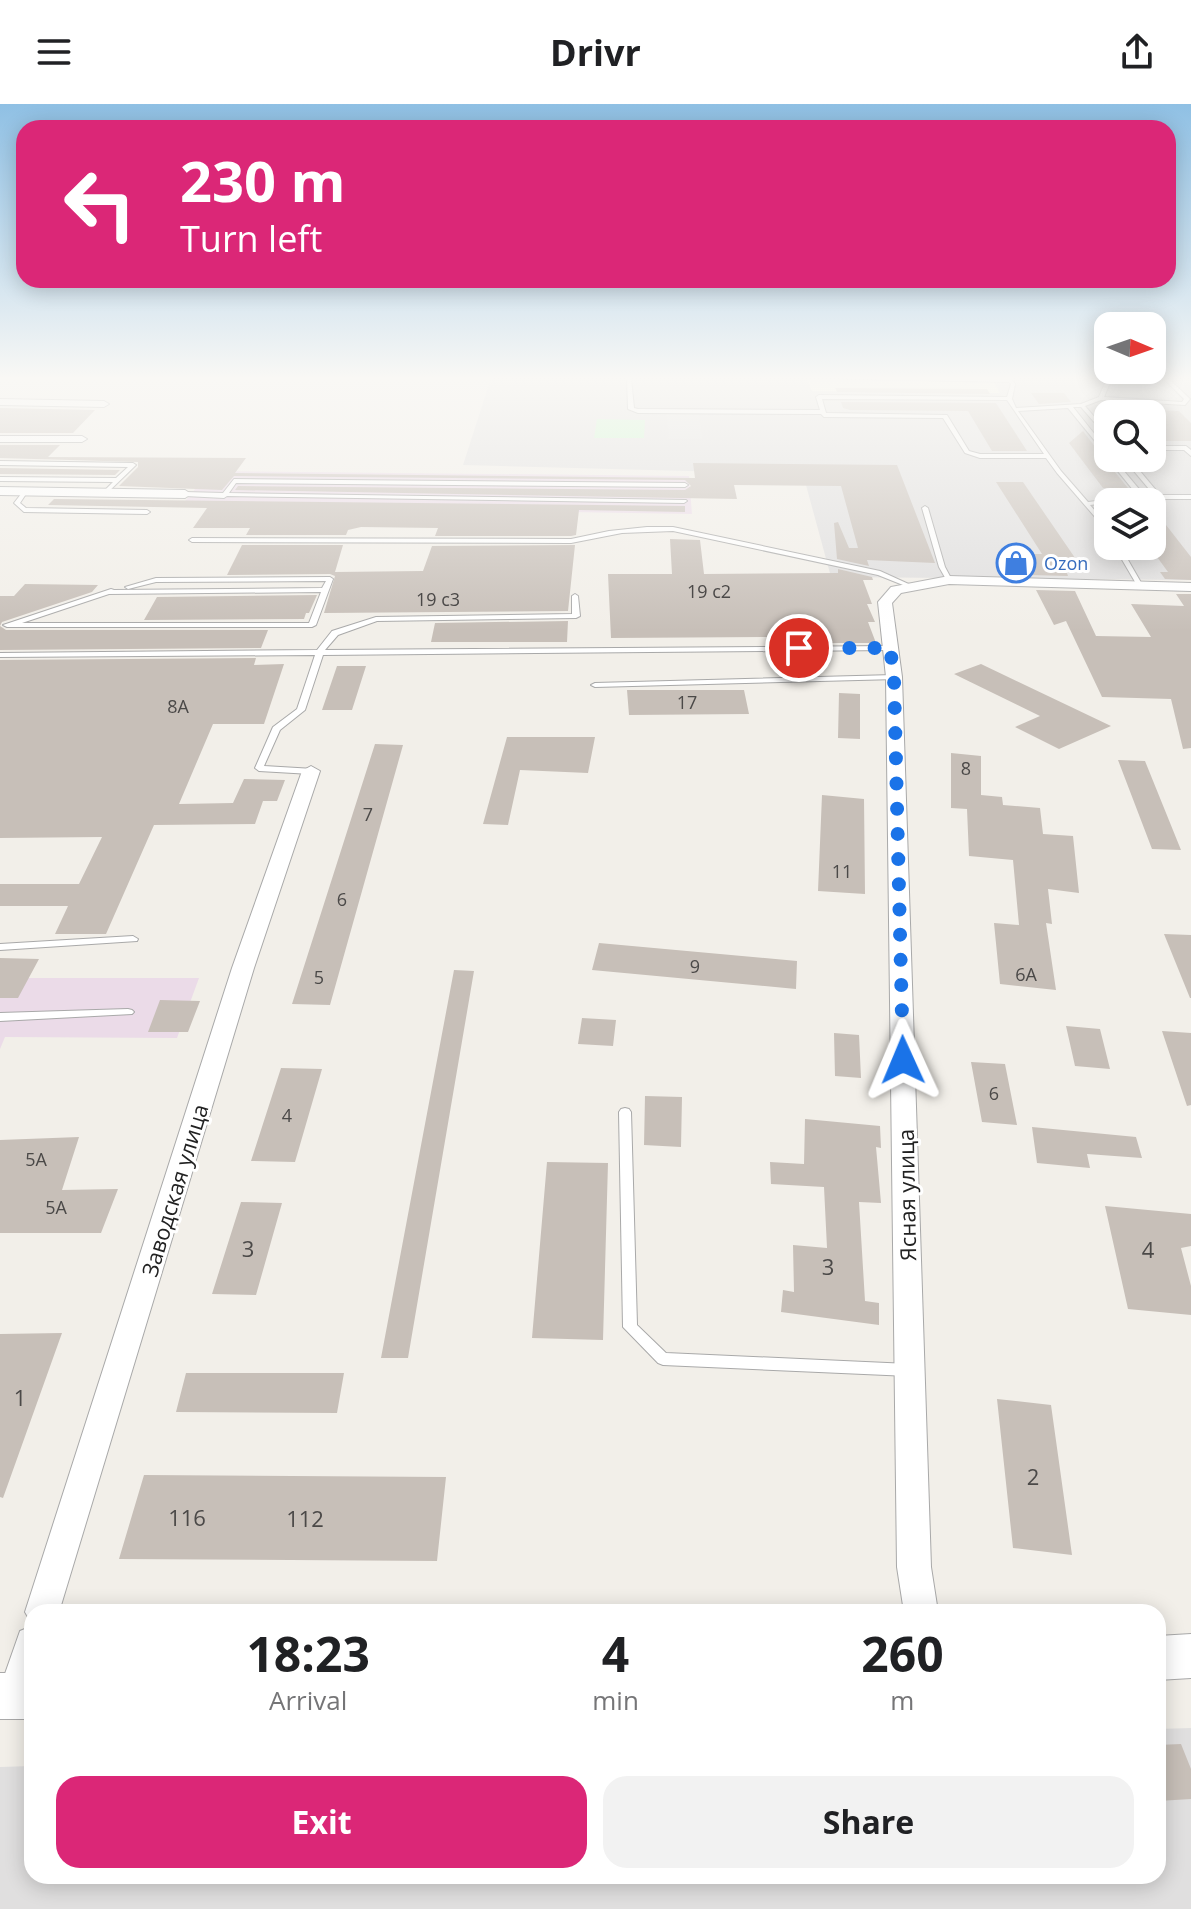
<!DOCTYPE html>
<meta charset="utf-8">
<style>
body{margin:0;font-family:"Open Sans",sans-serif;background:#f2f2f2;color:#202124;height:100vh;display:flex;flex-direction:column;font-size:30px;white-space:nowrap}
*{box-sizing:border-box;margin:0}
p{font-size:26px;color:#757577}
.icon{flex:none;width:44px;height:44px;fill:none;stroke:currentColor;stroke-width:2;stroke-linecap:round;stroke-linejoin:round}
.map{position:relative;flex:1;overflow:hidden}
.side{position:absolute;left:24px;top:1500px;width:1142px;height:280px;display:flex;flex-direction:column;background:#fff;border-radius:24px;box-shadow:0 4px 20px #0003}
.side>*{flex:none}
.banner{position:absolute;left:16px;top:16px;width:1160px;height:168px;border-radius:24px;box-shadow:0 4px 20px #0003;background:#db2777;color:#fff;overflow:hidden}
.needle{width:52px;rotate:92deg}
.fabs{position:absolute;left:1094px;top:208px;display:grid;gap:16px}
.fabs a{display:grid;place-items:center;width:72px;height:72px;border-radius:16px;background:#fff;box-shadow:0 4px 20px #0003;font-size:40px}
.pin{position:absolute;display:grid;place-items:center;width:68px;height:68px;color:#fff;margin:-34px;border:4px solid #fff;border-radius:50%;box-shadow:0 2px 8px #0007}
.me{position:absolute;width:88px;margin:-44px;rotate:359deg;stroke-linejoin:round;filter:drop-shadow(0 0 6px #0008)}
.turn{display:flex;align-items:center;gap:28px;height:168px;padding:0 32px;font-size:36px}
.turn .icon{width:104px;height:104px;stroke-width:2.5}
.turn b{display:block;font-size:56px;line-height:68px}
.eta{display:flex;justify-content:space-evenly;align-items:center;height:136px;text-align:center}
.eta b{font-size:48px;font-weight:700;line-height:56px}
.action{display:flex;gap:16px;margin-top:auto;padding:16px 32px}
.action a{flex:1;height:92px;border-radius:24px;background:#db2777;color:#fff;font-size:32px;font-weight:700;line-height:92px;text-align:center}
.action a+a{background:#f2f2f2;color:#202124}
header{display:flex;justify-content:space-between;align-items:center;height:104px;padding:0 32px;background:#fff;font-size:36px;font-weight:700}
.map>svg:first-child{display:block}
.residential{fill:#e0dfdf;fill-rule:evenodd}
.industrial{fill:#ebdbe8}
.education{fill:#ffffe5}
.park{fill:#c8facc}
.parking{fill:#e2e2e2}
.building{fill:#c7bfb8}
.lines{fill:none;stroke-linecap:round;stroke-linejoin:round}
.service-casing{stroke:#a9a9a9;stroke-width:2}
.minor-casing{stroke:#a9a9a9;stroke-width:2}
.tertiary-casing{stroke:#a9a9a9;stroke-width:2}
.service{fill:#fff;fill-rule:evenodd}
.minor{fill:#fff;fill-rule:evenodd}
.tertiary{fill:#fff;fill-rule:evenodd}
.route{stroke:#1a73e8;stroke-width:14;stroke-dasharray:0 25.2}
.labels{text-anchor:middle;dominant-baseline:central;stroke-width:6;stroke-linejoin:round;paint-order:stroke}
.far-shop-label{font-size:18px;fill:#366cbe;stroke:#fff;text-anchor:start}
.number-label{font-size:18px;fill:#4b4948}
.street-label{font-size:22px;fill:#222;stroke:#fff}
.near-number-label{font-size:22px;fill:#4b4948}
</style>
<header><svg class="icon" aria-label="menu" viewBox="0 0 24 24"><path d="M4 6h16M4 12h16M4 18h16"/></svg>Drivr<svg class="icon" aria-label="share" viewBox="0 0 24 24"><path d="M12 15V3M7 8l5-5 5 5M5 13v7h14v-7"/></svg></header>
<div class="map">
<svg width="1191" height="1805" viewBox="0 0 1191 1805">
<rect width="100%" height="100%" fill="#f2efe9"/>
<path class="residential" d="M 491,274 L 807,274 L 812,287 L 999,289 L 991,274 L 1191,274 L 1191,476 L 831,473 L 803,370 L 463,361 ZM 1108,310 L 1152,310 L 1152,354 L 1108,354 ZM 1108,398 L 1152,398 L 1152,442 L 1108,442 Z
M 1191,1624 L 1191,1805 L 0,1805 L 0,1663 L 32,1662 L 32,1772 L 1158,1772 L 1158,1625 Z"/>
<path class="industrial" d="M 210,367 L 689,372 L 692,410 L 181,402 Z
M 0,858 L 28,874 L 199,874 L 177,934 L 5,933 L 0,945 Z"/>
<path class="education" d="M 807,274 L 991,274 L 1000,289 L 812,287 Z"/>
<path class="park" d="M 597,315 L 645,316 L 644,334 L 594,334 Z"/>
<path class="parking" d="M 667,310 L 699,310 L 702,335 L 669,335 Z"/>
<path class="building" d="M 835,284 L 987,285 L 990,290 L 837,288 Z
M 1031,289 L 1064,289 L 1071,298 L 1039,300 Z
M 841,298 L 996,299 L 1027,347 L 992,347 L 968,307 L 850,306 L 843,304 Z
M 0,304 L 95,306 L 73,329 L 0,329 Z
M 1152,306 L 1179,307 L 1191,319 L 1191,337 L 1152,337 Z
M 1083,327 L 1105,356 L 1128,384 L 1103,384 L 1069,339 Z
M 0,341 L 60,341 L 48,353 L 246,354 L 235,369 L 695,374 L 693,359 L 897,361 L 935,459 L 867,456 L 869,462 L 837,455 L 834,419 L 838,418 L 849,444 L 858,444 L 841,382 L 734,381 L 737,395 L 235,386 L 238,382 L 685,386 L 691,382 L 685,376 L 234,372 L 222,386 L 119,382 L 138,363 L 138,358 L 0,354 Z
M 0,364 L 120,366 L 115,371 L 0,370 Z
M 996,378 L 1023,378 L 1084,467 L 1066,466 L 1068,472 L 1029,471 L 1019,450 L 1042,450 Z
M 54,395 L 685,402 L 685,408 L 579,406 L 576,431 L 571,432 L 435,432 L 438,424 L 361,423 L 348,426 L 346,431 L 246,431 L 250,424 L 193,424 L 207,404 L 48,401 Z
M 1152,403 L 1191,453 L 1191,476 L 1165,475 L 1160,468 L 1168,468 L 1152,446 Z
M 670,435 L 700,436 L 704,470 L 838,469 L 838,465 L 872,473 L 873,476 L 863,476 L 872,500 L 867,500 L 875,518 L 868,518 L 876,539 L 785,539 L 783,533 L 611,534 L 608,470 L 672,470 Z
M 242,441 L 343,441 L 335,468 L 423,467 L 432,442 L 575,441 L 568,507 L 324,509 L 335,472 L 330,470 L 227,471 Z
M 25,480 L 98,481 L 92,488 L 2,518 L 0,522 L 6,526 L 268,526 L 261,544 L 0,546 L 0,492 L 14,492 Z
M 1036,486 L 1075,487 L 1096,532 L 1151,533 L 1131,500 L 1184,502 L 1176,490 L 1191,490 L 1191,644 L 1183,645 L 1171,595 L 1102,593 L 1066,517 L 1054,521 Z
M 317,491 L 309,509 L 306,509 L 304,515 L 144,516 L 157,493 Z
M 568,517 L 567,538 L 431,538 L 435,519 Z
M 256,554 L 254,561 L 284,560 L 264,620 L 213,620 L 179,700 L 233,699 L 244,675 L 285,676 L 277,697 L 263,697 L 255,720 L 154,721 L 106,830 L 55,830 L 68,802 L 0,802 L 0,780 L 79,780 L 102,733 L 0,734 L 0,556 Z
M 981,560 L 1111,622 L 1059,645 L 1015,623 L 1040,612 L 954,570 Z
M 337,562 L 366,562 L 352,606 L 322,606 Z
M 627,586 L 744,586 L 749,610 L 629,611 Z
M 839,589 L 860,590 L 860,635 L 838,634 Z
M 507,633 L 595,633 L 588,669 L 520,666 L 508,721 L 483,720 Z
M 375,640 L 403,641 L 330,901 L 292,900 Z
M 951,649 L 981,652 L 981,691 L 1002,693 L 1003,701 L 1040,704 L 1043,730 L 1073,732 L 1079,789 L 1048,785 L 1052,820 L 1046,819 L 1056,886 L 1000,880 L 994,819 L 1019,821 L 1013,756 L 969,752 L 967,705 L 951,704 Z
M 1118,656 L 1145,657 L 1181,746 L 1152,745 Z
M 822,691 L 864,695 L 865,790 L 818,787 Z
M 1164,830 L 1191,831 L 1191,894 L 1190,894 Z
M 599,839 L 797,857 L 796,885 L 592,866 Z
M 0,854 L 39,855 L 18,894 L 0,894 Z
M 454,866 L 474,867 L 408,1254 L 381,1254 Z
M 160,896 L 200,897 L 188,928 L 148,928 Z
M 582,914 L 616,916 L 613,942 L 578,940 Z
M 1066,922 L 1100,925 L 1110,965 L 1075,962 Z
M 1162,927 L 1191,929 L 1191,1001 L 1187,1002 Z
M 834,929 L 859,931 L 861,974 L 835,972 Z
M 971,958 L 1005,960 L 1017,1021 L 982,1018 Z
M 281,964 L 322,965 L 295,1058 L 251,1057 Z
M 645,992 L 682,993 L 681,1043 L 644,1041 Z
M 805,1015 L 880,1022 L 881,1044 L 876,1043 L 881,1099 L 859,1098 L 865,1197 L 879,1199 L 879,1221 L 781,1208 L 783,1186 L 794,1188 L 793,1141 L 827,1144 L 824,1083 L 771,1080 L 770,1058 L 804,1060 Z
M 1032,1023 L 1136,1033 L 1142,1054 L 1087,1050 L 1090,1064 L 1037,1059 Z
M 79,1033 L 62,1086 L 118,1085 L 101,1129 L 0,1129 L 0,1036 Z
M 547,1058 L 608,1059 L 603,1236 L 532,1234 Z
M 241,1098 L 282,1099 L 256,1191 L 212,1190 Z
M 1105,1102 L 1191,1110 L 1191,1142 L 1181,1144 L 1191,1182 L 1191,1211 L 1128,1205 Z
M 62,1229 L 3,1394 L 0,1393 L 0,1230 Z
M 186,1269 L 344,1269 L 337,1309 L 176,1308 Z
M 997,1295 L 1051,1301 L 1072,1451 L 1013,1444 Z
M 144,1371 L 446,1373 L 437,1457 L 119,1455 Z
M 1181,1640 L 1191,1665 L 1191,1695 L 1158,1697 L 1158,1641 Z"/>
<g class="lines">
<defs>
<path id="service" d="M 627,274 L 631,274 L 634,304 L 638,305 L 820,306 L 816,293 L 819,291 L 1007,293 L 1011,280 L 1009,278 L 811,274 L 1011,274 L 1015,280 L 1012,295 L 1016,304 L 1081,300 L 1099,293 L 1107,274 L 1112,274 L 1104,293 L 1182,298 L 1184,295 L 1163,274 L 1168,274 L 1190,295 L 1185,301 L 1101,296 L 1085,302 L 1108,329 L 1108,334 L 1081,303 L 1073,303 L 1108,347 L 1108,353 L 1068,304 L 1018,307 L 1061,367 L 1088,398 L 1138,392 L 1108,355 L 1107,354 L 1108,353 L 1113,354 L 1144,391 L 1154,391 L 1123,354 L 1129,354 L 1160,391 L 1191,391 L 1191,395 L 1142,395 L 1090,401 L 1108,422 L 1108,428 L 1057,369 L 1046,354 L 980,354 L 965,349 L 943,314 L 824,313 L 821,310 L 638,309 L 628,305 ZM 822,295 L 1007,296 L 1044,350 L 980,350 L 969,347 L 947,311 L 826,309 Z
M 1152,342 L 1186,342 L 1191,346 L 1191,352 L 1184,346 L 1152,346 Z
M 0,357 L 133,359 L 136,361 L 105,391 L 102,389 L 113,378 L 0,377 L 0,373 L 116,374 L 128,363 L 0,361 Z
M 234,375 L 685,379 L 688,381 L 685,383 L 236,379 L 229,389 L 686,396 L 687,397 L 684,399 L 227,392 L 224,394 L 185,392 L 182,390 L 185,388 L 223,389 Z
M 25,385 L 28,387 L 20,399 L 26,404 L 147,406 L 150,408 L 147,410 L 24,408 L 14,399 Z
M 925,402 L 928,404 L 945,463 L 952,476 L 951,477 L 947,477 L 939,463 L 922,404 Z
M 647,423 L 673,423 L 880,467 L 913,482 L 908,483 L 878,471 L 673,427 L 622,429 L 571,439 L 192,438 L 189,436 L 192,434 L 571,435 L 609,427 Z
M 1114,442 L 1120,442 L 1143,482 L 1142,483 L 1138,483 Z
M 330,473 L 333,475 L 316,521 L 312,523 L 7,523 L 3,521 L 111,485 L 114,486 L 322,484 L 326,477 L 156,478 L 128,485 L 125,483 L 156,474 ZM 321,488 L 309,519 L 22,519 L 109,490 Z
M 575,490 L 578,492 L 580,512 L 576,514 L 377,517 L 338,531 L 325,546 L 890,542 L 894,544 L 890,546 L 323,551 L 305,606 L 280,626 L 264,662 L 314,665 L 315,667 L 311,670 L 259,667 L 255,664 L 273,623 L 297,605 L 315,551 L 0,553 L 0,549 L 317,546 L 332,527 L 376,513 L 572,510 L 572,492 Z
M 894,571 L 897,571 L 897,575 L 595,583 L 591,581 L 595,579 Z
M 133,832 L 138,835 L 137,837 L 0,846 L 0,840 Z
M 128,905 L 132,906 L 134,908 L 132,910 L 0,917 L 0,909 Z
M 625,1004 L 629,1005 L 631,1008 L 637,1221 L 666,1249 L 909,1260 L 914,1262 L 916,1266 L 914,1270 L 909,1272 L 663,1261 L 658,1259 L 623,1223 L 619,1008 L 621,1005 Z"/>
<path id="minor" d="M 0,295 L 104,297 L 109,300 L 104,303 L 0,301 Z
M 0,332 L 82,332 L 87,335 L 82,338 L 0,338 Z
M 0,383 L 185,386 L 191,390 L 185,394 L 0,391 Z
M 949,472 L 1191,479 L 1191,487 L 949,480 L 901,489 L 892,499 L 902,573 L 931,1463 L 938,1508 L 904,1508 L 897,1463 L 886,573 L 878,498 L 891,483 Z
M 311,662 L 320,667 L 254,864 L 59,1508 L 32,1508 L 32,1520 L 25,1508 L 232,864 L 302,667 Z
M 32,1522 L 32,1594 L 28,1605 L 15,1610 L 2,1605 L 0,1584 L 20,1527 Z"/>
<path id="tertiary" d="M 1191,1530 L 1191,1574 L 1158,1576 L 1158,1532 Z
M 0,1569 L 32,1569 L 32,1615 L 0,1615 Z"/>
</defs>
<use href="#service" class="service-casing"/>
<use href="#minor" class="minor-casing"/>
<use href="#tertiary" class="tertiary-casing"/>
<use href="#service" class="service"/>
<use href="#minor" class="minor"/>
<use href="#tertiary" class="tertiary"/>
</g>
<linearGradient id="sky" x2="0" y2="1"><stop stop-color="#8fc0e4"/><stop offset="0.52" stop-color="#f9f8f5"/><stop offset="1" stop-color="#f9f8f5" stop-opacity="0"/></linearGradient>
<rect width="1191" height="527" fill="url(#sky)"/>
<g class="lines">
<path class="route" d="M 799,544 L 890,544 L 894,573 L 903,956"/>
</g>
<defs>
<symbol id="shop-ring" viewBox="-11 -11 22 22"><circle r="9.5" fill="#fff" stroke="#3f7fe0" stroke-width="1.5"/><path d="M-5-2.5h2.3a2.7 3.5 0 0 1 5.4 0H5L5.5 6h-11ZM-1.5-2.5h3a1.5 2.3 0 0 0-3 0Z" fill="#3f7fe0"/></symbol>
</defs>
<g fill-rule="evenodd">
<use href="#shop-ring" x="994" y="437" width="44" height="44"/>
</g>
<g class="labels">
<g class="far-shop-label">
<text x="1044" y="459">Ozon</text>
</g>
<g class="number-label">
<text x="709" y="487">19 с2</text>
<text x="438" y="495">19 с3</text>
<text x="687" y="598">17</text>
<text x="178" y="602">8А</text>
<text x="966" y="664">8</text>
<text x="368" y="710">7</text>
<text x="842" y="767">11</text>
<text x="342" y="795">6</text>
<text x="695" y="862">9</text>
<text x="1026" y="870">6А</text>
<text x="319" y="873">5</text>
<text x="994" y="989">6</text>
<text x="287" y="1011">4</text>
<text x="36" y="1055">5А</text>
<text x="56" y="1103">5А</text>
</g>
<g class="street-label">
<text transform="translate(174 1086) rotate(-73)">Заводская улица</text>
<text transform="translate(906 1091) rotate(-91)">Ясная улица</text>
</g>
<g class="near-number-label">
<text x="248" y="1144">3</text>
<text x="1148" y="1145">4</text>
<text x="828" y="1162">3</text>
<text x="20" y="1293">1</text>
<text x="1033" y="1372">2</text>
<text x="187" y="1413">116</text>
<text x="305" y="1414">112</text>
</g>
</g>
</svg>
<div class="fabs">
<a><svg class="needle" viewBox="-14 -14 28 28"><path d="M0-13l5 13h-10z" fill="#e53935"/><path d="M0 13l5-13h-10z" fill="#757577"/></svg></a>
<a><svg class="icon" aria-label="search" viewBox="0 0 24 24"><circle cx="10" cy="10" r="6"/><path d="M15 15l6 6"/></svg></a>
<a><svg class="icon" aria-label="layers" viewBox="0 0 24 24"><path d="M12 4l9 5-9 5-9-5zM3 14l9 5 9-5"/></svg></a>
</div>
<div class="pin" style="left:799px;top:544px;background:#d93025"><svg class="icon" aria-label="arrive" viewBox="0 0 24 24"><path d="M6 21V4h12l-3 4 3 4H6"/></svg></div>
<svg class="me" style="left:903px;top:956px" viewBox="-20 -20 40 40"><path d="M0-17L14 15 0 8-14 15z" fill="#1a73e8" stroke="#fff" stroke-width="4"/></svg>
<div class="banner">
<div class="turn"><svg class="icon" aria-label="left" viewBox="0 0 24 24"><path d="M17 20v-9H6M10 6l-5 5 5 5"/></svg><div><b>230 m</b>Turn left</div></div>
</div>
<section class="side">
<div class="eta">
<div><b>18:23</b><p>Arrival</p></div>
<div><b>4</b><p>min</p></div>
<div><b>260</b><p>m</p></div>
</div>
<div class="action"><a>Exit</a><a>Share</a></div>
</section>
</div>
